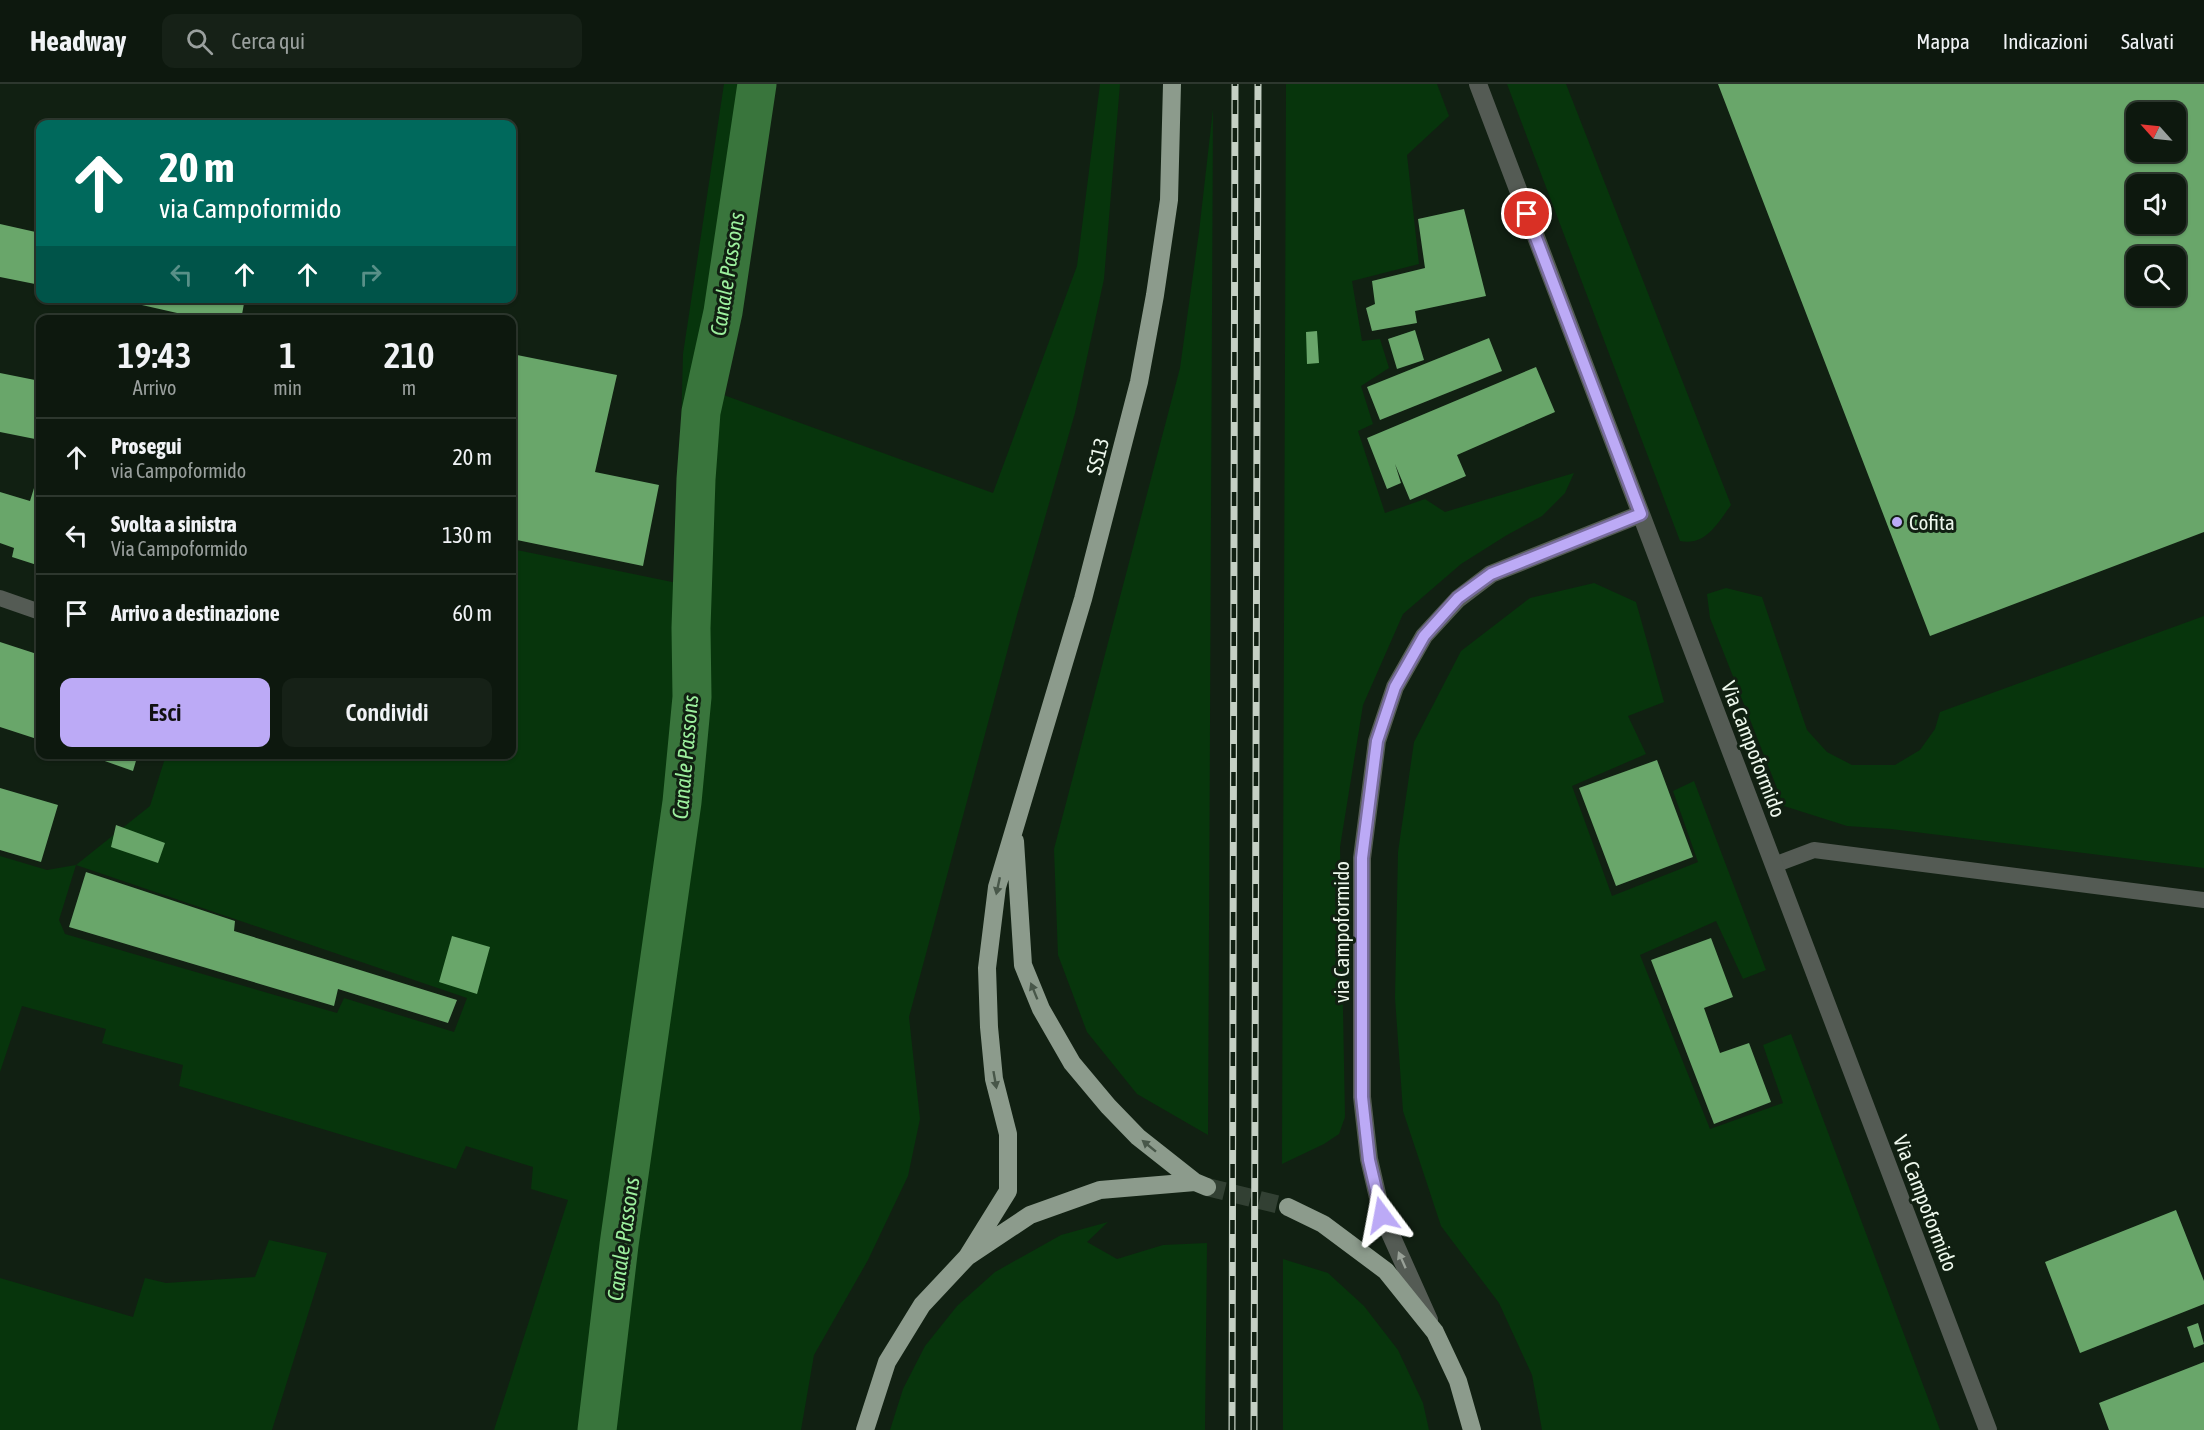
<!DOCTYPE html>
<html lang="it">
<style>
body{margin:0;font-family:"Asap Condensed",sans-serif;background:#162117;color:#f1f3f6;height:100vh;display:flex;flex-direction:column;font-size:22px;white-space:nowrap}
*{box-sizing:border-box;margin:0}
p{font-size:20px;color:#9aa09e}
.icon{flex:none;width:33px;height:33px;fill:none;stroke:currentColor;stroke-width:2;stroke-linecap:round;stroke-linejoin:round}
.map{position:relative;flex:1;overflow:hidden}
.drawer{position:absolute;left:36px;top:231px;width:480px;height:444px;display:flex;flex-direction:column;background:#0d180e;border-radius:12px;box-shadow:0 2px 4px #0004,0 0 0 2px #2d372e}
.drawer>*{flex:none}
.guide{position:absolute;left:36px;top:36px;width:480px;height:183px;border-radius:12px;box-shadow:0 2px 4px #0004,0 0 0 2px #2d372e;background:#00695c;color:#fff;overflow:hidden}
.needle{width:39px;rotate:297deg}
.fabs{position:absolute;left:2126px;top:18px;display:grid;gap:12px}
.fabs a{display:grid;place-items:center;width:60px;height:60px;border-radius:12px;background:#0d180e;box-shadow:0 2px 4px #0004,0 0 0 2px #2d372e;font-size:30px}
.pin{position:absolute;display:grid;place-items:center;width:51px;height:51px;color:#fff;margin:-26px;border:3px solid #fff;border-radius:50%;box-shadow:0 2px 6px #0007}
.me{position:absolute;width:66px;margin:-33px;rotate:347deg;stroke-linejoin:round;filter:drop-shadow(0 0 4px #0008)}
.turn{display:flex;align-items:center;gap:21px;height:126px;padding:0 24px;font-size:27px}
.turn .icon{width:78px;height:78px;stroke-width:2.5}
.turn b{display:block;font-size:42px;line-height:51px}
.lanes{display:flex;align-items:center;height:57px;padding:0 24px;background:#0003;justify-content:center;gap:30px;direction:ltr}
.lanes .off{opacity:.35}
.eta{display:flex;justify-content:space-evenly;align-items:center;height:102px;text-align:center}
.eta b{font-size:36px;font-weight:600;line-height:42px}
.action{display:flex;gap:12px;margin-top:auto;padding:12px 24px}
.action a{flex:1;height:69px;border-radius:12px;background:#bcaaf6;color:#111;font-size:24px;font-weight:600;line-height:69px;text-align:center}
.action a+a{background:#162117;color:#f1f3f6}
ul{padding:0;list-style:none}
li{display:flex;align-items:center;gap:18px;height:78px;padding:0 24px;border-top:2px solid #2d372e}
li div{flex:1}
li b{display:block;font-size:22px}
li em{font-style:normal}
header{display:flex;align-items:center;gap:36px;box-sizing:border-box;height:84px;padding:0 30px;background:#0d180e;border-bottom:2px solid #2d372e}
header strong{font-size:28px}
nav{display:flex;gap:33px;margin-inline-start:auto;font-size:21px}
.search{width:420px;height:54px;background:#162117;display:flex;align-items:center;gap:15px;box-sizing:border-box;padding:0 21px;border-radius:12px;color:#9aa09e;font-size:22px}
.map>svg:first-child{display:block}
.green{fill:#07350c;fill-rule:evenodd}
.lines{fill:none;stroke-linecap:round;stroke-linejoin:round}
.canal{stroke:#39753c;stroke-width:39}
.building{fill:#69a66a;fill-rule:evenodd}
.primary-tunnel{stroke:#324033;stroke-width:18;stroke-dasharray:18 9;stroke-linecap:butt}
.lane{stroke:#545b54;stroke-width:16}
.street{stroke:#545b54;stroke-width:18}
.primary{stroke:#8c9b8c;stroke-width:18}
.rail-casing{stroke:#c5d0c4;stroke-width:7}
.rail{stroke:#112012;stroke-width:4.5;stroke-dasharray:14;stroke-linecap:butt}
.oneway{fill:#485749}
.oneway2{fill:#99a198}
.route-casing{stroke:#7a6ea0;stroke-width:15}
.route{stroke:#bcaaf6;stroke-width:10}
.poi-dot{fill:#bcaaf6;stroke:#112012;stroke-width:2}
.labels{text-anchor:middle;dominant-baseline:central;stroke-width:6;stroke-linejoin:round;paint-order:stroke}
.street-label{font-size:21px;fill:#edf7ec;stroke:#112012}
.poi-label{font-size:21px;fill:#edf7ec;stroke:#112012;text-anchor:start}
.water-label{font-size:22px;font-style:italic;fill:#9cef9d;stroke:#112012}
</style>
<header>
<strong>Headway</strong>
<div class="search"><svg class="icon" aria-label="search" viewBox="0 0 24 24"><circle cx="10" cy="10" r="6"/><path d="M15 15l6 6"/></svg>Cerca qui</div>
<nav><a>Mappa</a><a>Indicazioni</a><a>Salvati</a></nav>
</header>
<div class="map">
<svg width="2204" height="1346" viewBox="0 0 2204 1346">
<rect width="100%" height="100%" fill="#112012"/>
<path class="green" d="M 724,0 L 769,0 L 721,310 L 993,409 L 1077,182 L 1100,0 L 1120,0 L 1104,195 L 1075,329 L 1017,531 L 909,933 L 920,1035 L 908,1092 L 868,1176 L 814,1271 L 801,1346 L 494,1346 L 568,1116 L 531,1105 L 533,1083 L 466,1062 L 456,1085 L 179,1002 L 183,981 L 102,959 L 106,945 L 22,922 L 0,988 L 0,772 L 47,786 L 76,781 L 150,722 L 166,671 L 512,670 L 512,465 L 677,499 L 683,270 ZM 76,781 L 467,914 L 454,948 L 344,914 L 337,929 L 65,850 L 59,836 Z
M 1286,0 L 1437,0 L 1449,32 L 1407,71 L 1419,180 L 1352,197 L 1362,257 L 1380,255 L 1389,284 L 1361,302 L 1373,340 L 1358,347 L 1385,429 L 1425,415 L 1445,428 L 1574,389 L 1565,409 L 1542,432 L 1507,451 L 1461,480 L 1403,530 L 1363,621 L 1340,763 L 1345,1033 L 1339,1050 L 1324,1060 L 1282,1080 Z
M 1507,0 L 1566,0 L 1731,421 C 1717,440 1706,462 1680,457 Z
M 1213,25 L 1208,1051 L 1137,1010 L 1087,948 L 1058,871 L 1054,765 L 1180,284 L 1199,148 Z
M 1594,499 L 1636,518 L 1664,618 L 1628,632 L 1646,670 L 1572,702 L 1612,812 L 1698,778 L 1673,707 L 1694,697 L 1766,886 L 1743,895 L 1716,837 L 1640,871 L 1710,1045 L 1783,1019 L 1763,961 L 1791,950 L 1940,1346 L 1542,1346 L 1532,1291 L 1499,1219 L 1441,1142 L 1403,1027 L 1395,914 L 1398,768 L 1414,658 L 1461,567 L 1530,514 Z
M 1726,504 L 1762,513 L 1807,646 L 1827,668 L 1852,681 L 1895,681 L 1920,666 L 1935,645 L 1940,628 L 2204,532 L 2204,784 L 1891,745 L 1847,742 L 1784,722 L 1710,534 L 1707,510 Z
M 1108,1138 L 1087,1158 L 1117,1175 L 1163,1161 L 1207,1159 L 1205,1346 L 890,1346 L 903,1305 L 925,1262 L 957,1222 L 995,1188 L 1061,1151 Z
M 269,1156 L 327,1169 L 272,1346 L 0,1346 L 0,1194 L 133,1233 L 145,1194 L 166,1199 L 255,1193 Z
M 1283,1175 L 1328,1189 L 1364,1222 L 1398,1266 L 1423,1319 L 1429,1346 L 1283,1346 Z"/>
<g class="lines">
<path class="canal" d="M 597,1346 L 619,1161 L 682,718 L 692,613 L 691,544 L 696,395 L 701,328 L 723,228 L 757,0"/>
</g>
<path class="building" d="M 1718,0 L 2204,0 L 2204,448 L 1930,552 ZM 2136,28 L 2175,28 L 2175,68 L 2136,68 ZM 2136,100 L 2175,100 L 2175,140 L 2136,140 ZM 2136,172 L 2175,172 L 2175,212 L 2136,212 Z
M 1464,125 L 1486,212 L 1415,227 L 1417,239 L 1372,247 L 1366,224 L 1375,220 L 1372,197 L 1425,184 L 1418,135 Z
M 0,140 L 40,149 L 40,201 L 0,193 Z
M 111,214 L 245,214 L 241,236 L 208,236 Z
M 1415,246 L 1424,276 L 1397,285 L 1388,255 Z
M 1317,247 L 1319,279 L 1307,280 L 1306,248 Z
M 1489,254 L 1502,287 L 1380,336 L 1367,303 Z
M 512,270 L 617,291 L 595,388 L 659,401 L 643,482 L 512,455 Z
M 1536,283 L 1555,328 L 1457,371 L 1466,392 L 1410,416 L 1395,380 L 1401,399 L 1387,405 L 1367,354 Z
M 0,289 L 40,297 L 40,356 L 0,348 Z
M 34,404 L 40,405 L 40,482 L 12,473 L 14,464 L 0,459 L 0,408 L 30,417 Z
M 0,558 L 40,571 L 40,656 L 0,643 Z
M 85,670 L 138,670 L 133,687 Z
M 1657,676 L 1693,773 L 1616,802 L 1579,704 Z
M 0,704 L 58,721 L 41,778 L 0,766 Z
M 116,741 L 165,759 L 158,779 L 111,763 Z
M 86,788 L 235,837 L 234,847 L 457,916 L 448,939 L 338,905 L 334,922 L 69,843 Z
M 452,852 L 490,863 L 477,910 L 439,898 Z
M 1711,854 L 1733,913 L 1704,924 L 1720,969 L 1749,959 L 1771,1018 L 1714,1040 L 1651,876 Z
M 2176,1126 L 2204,1197 L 2204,1220 L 2080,1269 L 2045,1178 Z
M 2198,1239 L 2204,1260 L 2194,1264 L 2187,1243 Z
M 2204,1278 L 2204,1346 L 2109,1346 L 2099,1319 Z"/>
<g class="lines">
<path class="primary-tunnel" d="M 1207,1103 L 1288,1123"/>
<path class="lane" d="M 0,514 L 40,528
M 1774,781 L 1814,766 L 2204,816"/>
<path class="street" d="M 1478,0 L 1988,1346
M 1429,1236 L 1382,1131 L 1369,1075 L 1362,1013 L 1362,774 L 1377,657 L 1395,603 L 1424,552 L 1458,515 L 1491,490 L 1641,430"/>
<path class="primary" d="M 1015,757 L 1023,881 L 1041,925 L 1072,979 L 1108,1022 L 1138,1053 L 1195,1098
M 1288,1123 L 1323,1140 L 1386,1187 L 1435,1248 L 1458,1297 L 1472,1346
M 967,1173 L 1008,1107 L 1008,1050 L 994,995 L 989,943 L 987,884 L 997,803 L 1083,515 L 1139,298 L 1155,211 L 1169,116 L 1172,0
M 865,1346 L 887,1278 L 922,1221 L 967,1173 L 1030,1131 L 1100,1106 L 1195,1098 L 1207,1103"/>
<defs>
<path id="rail" d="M 1232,1346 L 1235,0
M 1254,1346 L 1258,0"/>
</defs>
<use href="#rail" class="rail-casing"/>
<use href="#rail" class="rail"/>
</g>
<defs><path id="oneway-solid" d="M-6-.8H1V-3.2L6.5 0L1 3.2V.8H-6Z" transform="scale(1.5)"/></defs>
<g class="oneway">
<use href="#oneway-solid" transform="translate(998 802) rotate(102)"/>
<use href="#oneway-solid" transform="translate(1034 907) rotate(-112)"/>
<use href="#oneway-solid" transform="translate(995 996) rotate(80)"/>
<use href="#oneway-solid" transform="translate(1149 1062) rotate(-141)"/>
</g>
<use class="oneway2" href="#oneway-solid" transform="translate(1402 1176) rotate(-114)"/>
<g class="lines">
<defs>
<path id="route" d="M 1382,1131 L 1369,1076 L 1362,1013 L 1362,774 L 1377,657 L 1395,603 L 1424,552 L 1458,514 L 1491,490 L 1641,430 L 1527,130"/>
</defs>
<use href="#route" class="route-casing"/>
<use href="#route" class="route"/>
</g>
<circle class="poi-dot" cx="1897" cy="438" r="6"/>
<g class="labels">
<g class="street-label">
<text transform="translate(1097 372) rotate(-76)">SS13</text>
<text transform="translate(1754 665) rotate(69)">Via Campoformido</text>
<text transform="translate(1341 848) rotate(-90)">via Campoformido</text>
<text transform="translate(1926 1119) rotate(69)">Via Campoformido</text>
</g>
<g class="poi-label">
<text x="1909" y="438">Cofita</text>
</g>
<g class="water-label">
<text transform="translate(727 190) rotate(-81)">Canale Passons</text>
<text transform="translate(685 673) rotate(-85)">Canale Passons</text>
<text transform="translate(623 1155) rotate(-82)">Canale Passons</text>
</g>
</g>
</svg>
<div class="fabs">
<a><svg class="needle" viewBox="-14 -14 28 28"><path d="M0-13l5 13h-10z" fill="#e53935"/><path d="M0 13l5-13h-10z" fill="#9aa09e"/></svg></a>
<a><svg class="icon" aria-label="sound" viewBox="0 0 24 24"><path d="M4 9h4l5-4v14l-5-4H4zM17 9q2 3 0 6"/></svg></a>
<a><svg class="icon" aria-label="search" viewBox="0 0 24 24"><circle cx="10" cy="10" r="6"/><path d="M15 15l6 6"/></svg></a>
</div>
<div class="pin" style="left:1527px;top:130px;background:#d93025"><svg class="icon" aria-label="arrive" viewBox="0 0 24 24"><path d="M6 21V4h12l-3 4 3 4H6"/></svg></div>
<svg class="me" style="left:1382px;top:1131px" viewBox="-20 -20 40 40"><path d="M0-17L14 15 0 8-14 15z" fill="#bcaaf6" stroke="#fff" stroke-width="4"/></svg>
<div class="guide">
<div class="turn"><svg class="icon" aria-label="ahead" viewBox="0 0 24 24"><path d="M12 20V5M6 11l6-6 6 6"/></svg><div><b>20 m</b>via Campoformido</div></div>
<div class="lanes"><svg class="icon off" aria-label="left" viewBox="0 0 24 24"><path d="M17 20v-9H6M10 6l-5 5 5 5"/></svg><svg class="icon" aria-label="ahead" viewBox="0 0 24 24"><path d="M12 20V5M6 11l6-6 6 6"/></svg><svg class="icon" aria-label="ahead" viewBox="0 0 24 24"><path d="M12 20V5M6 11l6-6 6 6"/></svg><svg class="icon off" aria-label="right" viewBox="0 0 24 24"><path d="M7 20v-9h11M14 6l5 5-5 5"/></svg></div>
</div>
<section class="drawer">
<div class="eta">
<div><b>19:43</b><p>Arrivo</p></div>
<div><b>1</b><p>min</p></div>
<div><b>210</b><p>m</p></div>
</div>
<ul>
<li><svg class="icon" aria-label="ahead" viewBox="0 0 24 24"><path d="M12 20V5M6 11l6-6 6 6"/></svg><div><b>Prosegui</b><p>via Campoformido</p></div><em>20 m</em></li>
<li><svg class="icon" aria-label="left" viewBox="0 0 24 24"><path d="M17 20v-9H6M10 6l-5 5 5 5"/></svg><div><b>Svolta a sinistra</b><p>Via Campoformido</p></div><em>130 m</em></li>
<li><svg class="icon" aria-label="arrive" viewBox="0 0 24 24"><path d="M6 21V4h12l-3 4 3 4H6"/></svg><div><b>Arrivo a destinazione</b></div><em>60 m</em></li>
</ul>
<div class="action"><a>Esci</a><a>Condividi</a></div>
</section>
</div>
